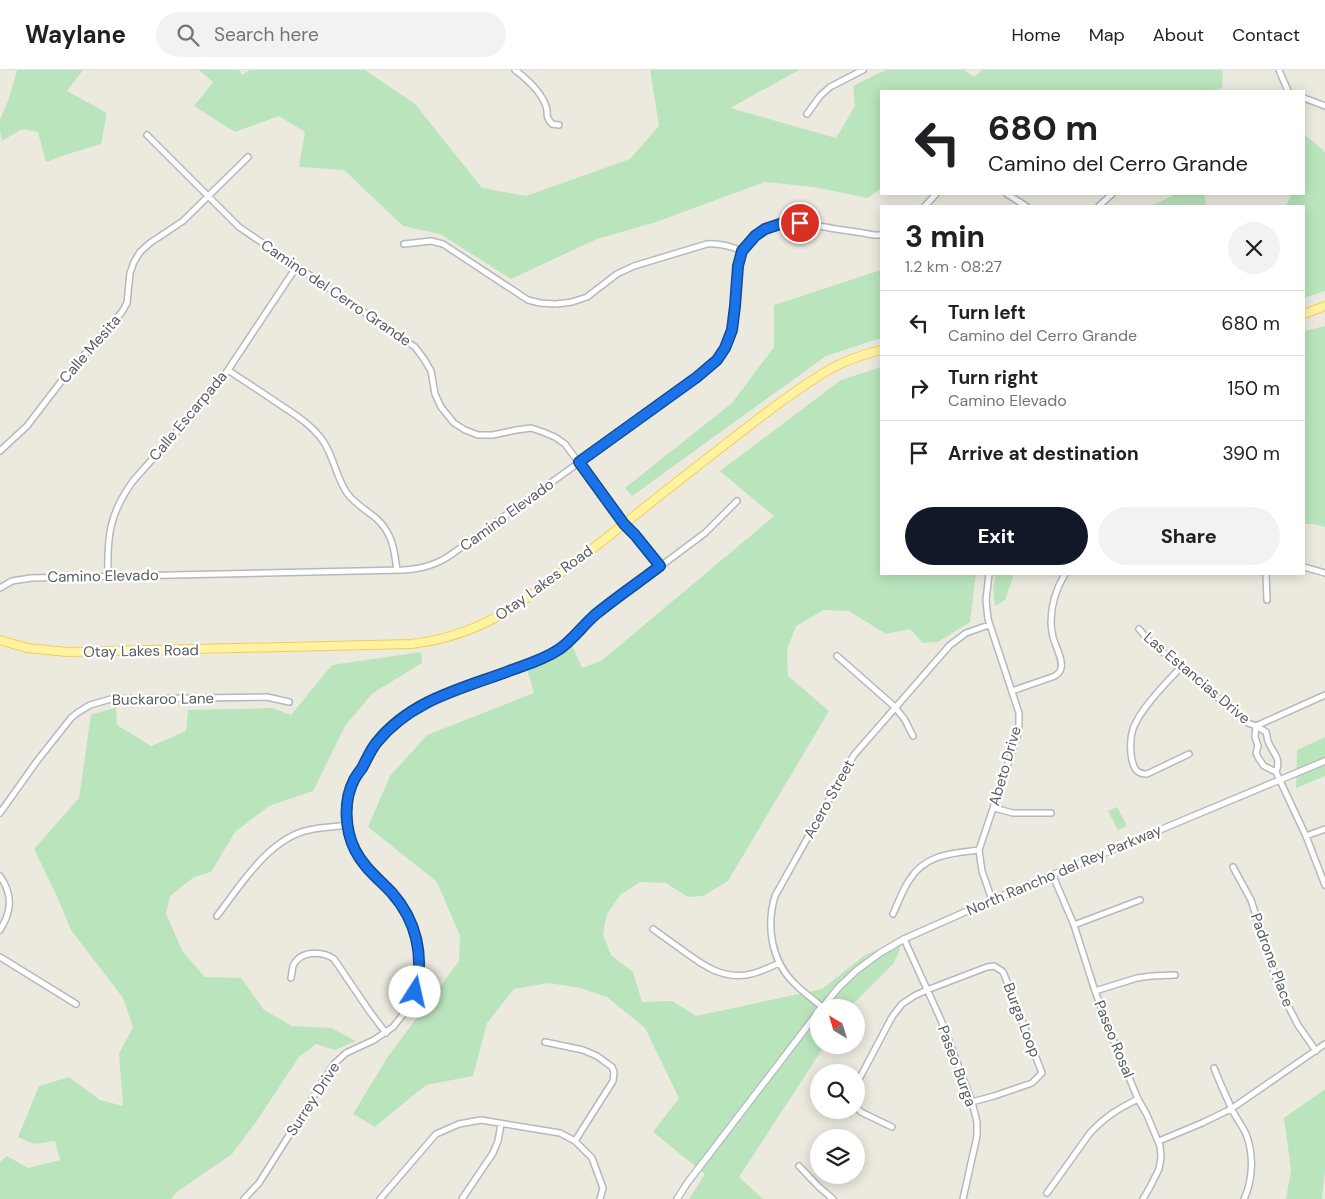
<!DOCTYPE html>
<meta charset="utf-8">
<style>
body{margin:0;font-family:"DM Sans",sans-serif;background:#f2f2f2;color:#202124;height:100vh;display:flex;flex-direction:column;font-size:19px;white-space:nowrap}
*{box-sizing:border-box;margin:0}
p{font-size:16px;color:#757577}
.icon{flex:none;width:28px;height:28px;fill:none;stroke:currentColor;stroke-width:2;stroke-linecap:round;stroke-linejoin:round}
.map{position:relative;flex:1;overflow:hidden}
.details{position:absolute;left:880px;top:135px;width:425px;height:370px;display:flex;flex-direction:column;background:#fff;border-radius:0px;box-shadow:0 2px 12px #0003}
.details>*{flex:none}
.guide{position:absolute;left:880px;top:20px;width:425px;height:105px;border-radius:0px;box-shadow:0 2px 12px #0003;background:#fff;color:#202124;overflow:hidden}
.needle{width:32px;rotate:322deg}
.tools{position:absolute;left:810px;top:929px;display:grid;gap:10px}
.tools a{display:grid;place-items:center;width:55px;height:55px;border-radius:50%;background:#fff;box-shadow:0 2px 12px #0003;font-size:25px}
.pin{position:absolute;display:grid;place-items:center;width:42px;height:42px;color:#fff;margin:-21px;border:2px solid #fff;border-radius:50%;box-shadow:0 1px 5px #0007}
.me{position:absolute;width:55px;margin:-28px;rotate:10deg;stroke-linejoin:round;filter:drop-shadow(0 0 4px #0008)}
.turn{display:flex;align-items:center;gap:18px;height:105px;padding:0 25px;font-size:22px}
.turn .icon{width:65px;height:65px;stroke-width:2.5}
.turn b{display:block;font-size:35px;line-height:42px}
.round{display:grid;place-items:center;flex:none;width:52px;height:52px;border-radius:26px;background:#f2f2f2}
.summary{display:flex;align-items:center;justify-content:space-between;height:85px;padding:0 25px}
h1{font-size:30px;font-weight:700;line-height:38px}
.primary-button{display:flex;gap:10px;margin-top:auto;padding:10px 25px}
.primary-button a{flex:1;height:58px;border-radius:30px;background:#111827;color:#fff;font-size:20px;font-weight:700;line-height:58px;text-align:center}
.primary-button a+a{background:#f2f2f2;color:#202124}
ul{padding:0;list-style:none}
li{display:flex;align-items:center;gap:15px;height:65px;padding:0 25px;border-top:1px solid #e0e0e0}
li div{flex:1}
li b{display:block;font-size:19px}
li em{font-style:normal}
header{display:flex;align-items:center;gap:30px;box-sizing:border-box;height:70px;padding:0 25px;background:#fff;border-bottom:1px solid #e0e0e0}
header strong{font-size:24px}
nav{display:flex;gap:28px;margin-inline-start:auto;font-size:18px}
.search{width:350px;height:45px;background:#f2f2f2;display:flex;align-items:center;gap:12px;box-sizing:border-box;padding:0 18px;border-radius:28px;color:#757577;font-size:19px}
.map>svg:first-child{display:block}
.green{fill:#bae5bc}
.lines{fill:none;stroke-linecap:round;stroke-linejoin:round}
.minor-casing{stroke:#b5b8bd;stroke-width:8}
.tertiary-casing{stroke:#b5b8bd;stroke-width:8}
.primary-casing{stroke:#f6cd4f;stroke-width:10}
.minor{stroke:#fff;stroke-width:5}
.tertiary{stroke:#fff;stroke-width:5.5}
.primary{stroke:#fff3a2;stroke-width:8}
.route-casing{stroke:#114b97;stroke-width:12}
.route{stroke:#1a73e8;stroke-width:9}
.labels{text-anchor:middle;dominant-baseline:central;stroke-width:4.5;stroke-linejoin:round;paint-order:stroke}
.street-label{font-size:15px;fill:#585c61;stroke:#fff}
</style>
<header>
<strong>Waylane</strong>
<div class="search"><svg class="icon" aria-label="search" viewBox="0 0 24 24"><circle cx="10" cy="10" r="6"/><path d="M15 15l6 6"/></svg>Search here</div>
<nav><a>Home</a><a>Map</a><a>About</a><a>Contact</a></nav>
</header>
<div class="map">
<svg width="1325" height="1129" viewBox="0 0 1325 1129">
<rect width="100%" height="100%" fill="#eceadf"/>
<path class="green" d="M 17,0 L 83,0 L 67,21 L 107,43 L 101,74 L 65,85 L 46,92 L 38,62 L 22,59 L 2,71 L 0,61 L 0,50 L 9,28 Z
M 199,0 L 239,0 L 242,5 L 249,0 L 365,0 L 415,34 L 482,118 L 526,126 L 630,89 L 659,56 L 650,0 L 799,0 L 730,38 L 836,68 L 855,36 L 853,16 L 885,0 L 964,0 L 974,7 L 982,0 L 1223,0 L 1222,18 L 1210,21 L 881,21 L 881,118 L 868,128 L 813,117 L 765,112 L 656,152 L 597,169 L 511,209 L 440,164 L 403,156 L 344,100 L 299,97 L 305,62 L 279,46 L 235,62 L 194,36 L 213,12 Z
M 1305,65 L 1325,82 L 1325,221 L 1304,228 L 1304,136 L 1285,136 L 1291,127 L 1289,124 L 1304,124 L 1304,66 Z
M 1177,124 L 1204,124 L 1206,136 L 1150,136 Z
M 881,200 L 881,268 L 826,286 L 632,426 L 625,418 L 732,333 L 774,277 L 774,235 Z
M 1325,256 L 1325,457 L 1314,454 L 1304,454 L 1304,261 Z
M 881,297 L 881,504 L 976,504 L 970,552 L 938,572 L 923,573 L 910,559 L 886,564 L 849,541 L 824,540 L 796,556 L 787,580 L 788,606 L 829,641 L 728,811 L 703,826 L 688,827 L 666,813 L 640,812 L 620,825 L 607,844 L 603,864 L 611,885 L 633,902 L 642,932 L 672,931 L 696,946 L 822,919 L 865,885 L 904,869 L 894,893 L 850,937 L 819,938 L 819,975 L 825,975 L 739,1107 L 763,1129 L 689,1129 L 705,1104 L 653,1062 L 679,1028 L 645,958 L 607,927 L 580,918 L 549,913 L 514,919 L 487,953 L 473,1006 L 426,1015 L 375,1057 L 353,1044 L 387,988 L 459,891 L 460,866 L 437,812 L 368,757 L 390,706 L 427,665 L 534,623 L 526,596 L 570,570 L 582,598 L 601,591 L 774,446 L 720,401 L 841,310 Z
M 996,504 L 1014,504 L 1005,530 L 995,536 L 993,517 Z
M 421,582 L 422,593 L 373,623 L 345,656 L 313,721 L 269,736 L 235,762 L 211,802 L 194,807 L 170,826 L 166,844 L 183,882 L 205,907 L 241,908 L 264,940 L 292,956 L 331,958 L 356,971 L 335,980 L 316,974 L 299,987 L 256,1052 L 232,1084 L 177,1122 L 171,1129 L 0,1129 L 0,1092 L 7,1086 L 28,1098 L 60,1090 L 55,1071 L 34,1074 L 18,1067 L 39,1016 L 69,1007 L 100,1030 L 123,1036 L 119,984 L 133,957 L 123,928 L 71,860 L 56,824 L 34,779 L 79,728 L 91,645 L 116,637 L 117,655 L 151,676 L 186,661 L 188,640 L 272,638 L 291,645 L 332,595 Z
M 1325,667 L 1325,706 L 1296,718 L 1297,680 Z
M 1117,737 L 1127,756 L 1118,760 L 1108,741 Z
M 1325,1019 L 1325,1100 L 1322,1129 L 1286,1129 L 1291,1100 L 1284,1048 Z"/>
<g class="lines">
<defs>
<path id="minor" d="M 515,0 C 527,9 541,22 546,36 C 549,46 544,44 552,54 L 559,55
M 1279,0 L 1288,21
M 1304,28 L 1325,36
M 807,44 L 820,26 L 830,17 L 863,0
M 147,65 L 239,157 L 415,277 L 424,289 L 431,301 L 435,324 L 441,337 L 454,353 L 465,360 L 478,365 L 493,365 L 516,360 L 531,358 L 543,362 L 555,367 L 565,374 L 624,454 L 635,465 L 660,496
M 1007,124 L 1026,136
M 925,136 L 936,124
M 1099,136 L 1112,124
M 404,174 L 431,171 L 443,174 L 528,230 L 540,233 L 556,234 L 572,232 L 587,227 L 617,204 L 634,196 L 707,174 C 720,173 730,176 742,181
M 228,300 C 244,311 260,321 276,332 C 293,343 311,354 323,371 C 334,387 336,407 347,423 C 355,434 366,440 376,448 C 393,464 394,479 397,500
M 0,381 L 27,356 L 63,309 L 122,242 L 127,233 L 130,203 L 134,192 L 140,182 L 150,173 L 183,151 L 248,87
M 1304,497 L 1325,503
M 989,504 L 986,530 L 988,549 L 1019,643 L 1019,654 L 1017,667 L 979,780 L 982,801 L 992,830
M 1266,504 L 1267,530
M 108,506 C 107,467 109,444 133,411 L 210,324 L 228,300 L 297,196
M 0,518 L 12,511 L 31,508 L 403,500 C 422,499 437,495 452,484 L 631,355 L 712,295 C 721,286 728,275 731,263 C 740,230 727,186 758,163 C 765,158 774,154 783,153 C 797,152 811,155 825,157 C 841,160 857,162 874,165 L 881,165
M 1139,559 L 1148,570 L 1248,653 L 1256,656 L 1266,662 C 1267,665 1267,668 1268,671 C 1272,683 1282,687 1276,702
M 837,586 L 895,637 L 905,650 L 913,666
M 1181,597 C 1166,613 1140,639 1133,659 C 1130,668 1130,681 1132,690 C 1134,699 1137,704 1147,704 L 1189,684
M 1012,621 L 1055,606 C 1056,605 1059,603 1060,601 C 1065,592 1055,576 1053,567 C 1052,562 1051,557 1051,552 C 1051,534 1056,519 1065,504
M 1256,656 L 1255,667 L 1258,676 L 1256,683 L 1259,689 L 1264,696 L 1276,702 L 1306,766 L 1325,815
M 1256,656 L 1325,625
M 994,738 L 1013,743 L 1051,743
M 0,743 L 37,691 L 71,648 L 77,643 L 90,635 L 111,629 L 267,627 L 289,632
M 1306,766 L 1325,759
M 1233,797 L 1251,830 L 1277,911 L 1284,928 L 1298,955 L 1316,981
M 0,806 C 13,825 12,841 0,860
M 1053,806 L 1074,855 L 1095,921 L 1112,967 L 1138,1029 L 1147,1045 L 1160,1076 L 1161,1087 L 1159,1099 L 1150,1117 L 1143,1129
M 893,844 C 898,833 903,819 910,809 C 926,784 953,783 979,780
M 217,846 C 240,816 269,768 309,760 C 321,757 335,757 348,755
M 1074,855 L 1140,830
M 653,859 C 664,867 674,874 685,882 C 704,896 721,908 746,905 C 758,903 769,898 779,893
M 904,869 L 941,950 L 972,1032 L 977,1052 L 977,1066 L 963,1129
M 0,887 L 76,934
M 291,908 C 292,905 292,899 293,896 C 300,880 322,881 334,889 L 370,942 L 386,963
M 1095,921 L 1137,908 L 1151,906 L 1175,905
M 822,937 C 813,929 803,922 795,914 C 771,891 766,856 775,826 L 854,685 L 950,575 L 966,563 L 989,555
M 545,972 L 583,980 L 597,986 L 612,997 L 614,1002 L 613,1011 L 575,1071
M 1214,998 C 1219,1011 1225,1024 1231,1037 C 1235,1047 1242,1055 1246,1064 C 1254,1084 1253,1110 1244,1129
M 856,1015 L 892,947 L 902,934 L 914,926 L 927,920 L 987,897 L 994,896 L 1002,901 L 1004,904 L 1042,1003 L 1032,1013 L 994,1026 L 972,1032
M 856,1037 L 861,1042 L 892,1057
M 1159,1071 L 1202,1053 L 1231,1039 L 1325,974
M 799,1096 L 819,1117 L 833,1129
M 1047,1123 L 1090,1063 C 1106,1046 1118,1039 1138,1029
M 244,1129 L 259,1113 L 334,994 L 346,983 L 374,970 L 393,957 L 409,937 L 415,922 L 419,907 L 420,892 L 417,871 L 413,858 L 407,843 L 392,823 L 371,804 L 359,788 L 352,772 L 348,755 L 347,741 L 351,718 L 353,711 L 376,673 L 394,653 L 421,635 L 446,624 L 527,595 L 558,580 L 598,543 L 705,463 L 737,431
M 380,1129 L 436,1064 L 459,1054 L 481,1050 L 560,1063 L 575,1071 L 592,1088 L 603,1118 L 600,1129
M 462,1129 L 493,1083 L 498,1071 L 501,1054"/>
<path id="tertiary" d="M 822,938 L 839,917 L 857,900 L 880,883 L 904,869 L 992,830 L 1325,691
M 677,1129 L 688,1112 L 819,941"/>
<path id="primary" d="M 1304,244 L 1325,236
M 0,570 L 27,578 L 67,582 L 411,574 C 482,566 523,532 578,490 C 622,456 665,421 709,387 C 732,369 755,351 778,334 C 796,321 813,309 832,298 C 847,290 865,284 881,280"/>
</defs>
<use href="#minor" class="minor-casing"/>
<use href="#tertiary" class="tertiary-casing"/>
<use href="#primary" class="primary-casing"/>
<use href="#minor" class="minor"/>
<use href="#tertiary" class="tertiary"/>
<use href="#primary" class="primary"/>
</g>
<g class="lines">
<defs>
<path id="route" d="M 415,922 C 425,886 416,850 392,823 C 379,809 364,798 355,780 C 345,760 343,731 354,710 C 356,706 359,702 362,698 C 367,689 371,679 377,672 C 411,630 461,619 509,601 C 525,595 543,590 558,580 C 572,571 583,555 596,544 C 617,527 639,512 660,496 L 635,465 L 624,454 L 579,392 L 697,307 L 717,290 L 725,278 L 732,260 L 735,236 L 738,196 L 742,181 L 755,166 L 765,159 L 783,153 L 800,153"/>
</defs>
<use href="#route" class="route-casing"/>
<use href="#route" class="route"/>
</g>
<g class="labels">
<g class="street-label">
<text transform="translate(336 223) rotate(34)">Camino del Cerro Grande</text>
<text transform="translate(90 279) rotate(-49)">Calle Mesita</text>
<text transform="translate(188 346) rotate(-50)">Calle Escarpada</text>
<text transform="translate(507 445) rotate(-36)">Camino Elevado</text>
<text transform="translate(103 506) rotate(-1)">Camino Elevado</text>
<text transform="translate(544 513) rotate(-36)">Otay Lakes Road</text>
<text transform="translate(141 581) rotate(-1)">Otay Lakes Road</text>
<text transform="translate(1197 608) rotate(40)">Las Estancias Drive</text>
<text transform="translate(163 629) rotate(-1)">Buckaroo Lane</text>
<text transform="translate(1005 696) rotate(-74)">Abeto Drive</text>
<text transform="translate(829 729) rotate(-61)">Acero Street</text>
<text transform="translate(1064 800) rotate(-23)">North Rancho del Rey Parkway</text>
<text transform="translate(1272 890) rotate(70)">Padrone Place</text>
<text transform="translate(1022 950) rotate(69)">Burga Loop</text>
<text transform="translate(1114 969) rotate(68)">Paseo Rosal</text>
<text transform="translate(957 996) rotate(70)">Paseo Burga</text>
<text transform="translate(313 1029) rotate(-57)">Surrey Drive</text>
</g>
</g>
</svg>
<div class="tools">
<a><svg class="needle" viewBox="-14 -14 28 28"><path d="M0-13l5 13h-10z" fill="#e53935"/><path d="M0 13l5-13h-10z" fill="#757577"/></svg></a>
<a><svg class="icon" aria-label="search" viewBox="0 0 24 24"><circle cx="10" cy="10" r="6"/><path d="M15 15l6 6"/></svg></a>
<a><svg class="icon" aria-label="layers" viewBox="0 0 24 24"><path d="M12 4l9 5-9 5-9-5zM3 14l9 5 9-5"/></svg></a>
</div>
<div class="pin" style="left:800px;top:153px;background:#d93025"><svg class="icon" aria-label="arrive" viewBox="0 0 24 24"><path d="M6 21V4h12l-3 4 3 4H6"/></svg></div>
<svg class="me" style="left:415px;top:922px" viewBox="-20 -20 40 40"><circle r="19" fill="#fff"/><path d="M0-13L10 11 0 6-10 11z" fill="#1a73e8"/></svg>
<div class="guide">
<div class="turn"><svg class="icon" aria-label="left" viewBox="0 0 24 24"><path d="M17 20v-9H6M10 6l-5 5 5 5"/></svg><div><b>680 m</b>Camino del Cerro Grande</div></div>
</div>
<section class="details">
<div class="summary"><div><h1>3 min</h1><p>1.2 km · 08:27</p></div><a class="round"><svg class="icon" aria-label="close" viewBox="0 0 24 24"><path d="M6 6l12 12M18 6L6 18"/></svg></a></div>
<ul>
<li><svg class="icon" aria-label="left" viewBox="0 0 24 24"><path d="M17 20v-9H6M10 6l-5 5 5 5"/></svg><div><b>Turn left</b><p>Camino del Cerro Grande</p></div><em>680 m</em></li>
<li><svg class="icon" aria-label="right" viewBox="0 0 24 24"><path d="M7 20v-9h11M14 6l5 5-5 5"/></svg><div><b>Turn right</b><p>Camino Elevado</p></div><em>150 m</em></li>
<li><svg class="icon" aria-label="arrive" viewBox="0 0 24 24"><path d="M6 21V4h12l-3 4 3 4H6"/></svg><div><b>Arrive at destination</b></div><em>390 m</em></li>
</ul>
<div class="primary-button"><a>Exit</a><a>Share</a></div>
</section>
</div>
